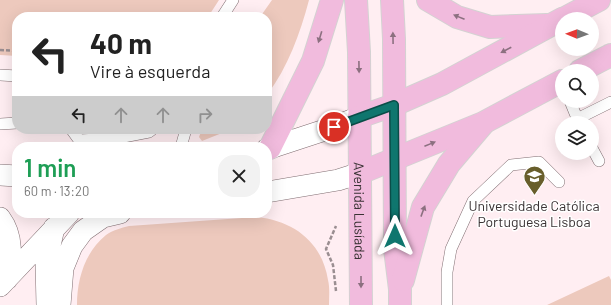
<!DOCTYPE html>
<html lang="pt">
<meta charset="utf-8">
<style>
body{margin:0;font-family:Barlow,sans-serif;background:#f2f2f2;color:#222;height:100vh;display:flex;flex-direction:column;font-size:15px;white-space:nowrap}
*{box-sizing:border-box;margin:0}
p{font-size:13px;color:#767676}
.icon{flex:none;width:22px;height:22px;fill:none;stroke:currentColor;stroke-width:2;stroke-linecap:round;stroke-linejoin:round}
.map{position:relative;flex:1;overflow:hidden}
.drawer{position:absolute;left:12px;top:142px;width:260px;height:76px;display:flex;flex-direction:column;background:#fff;border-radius:16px;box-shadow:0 4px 16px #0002}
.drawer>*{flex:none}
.banner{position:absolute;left:12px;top:12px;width:260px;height:122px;border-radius:16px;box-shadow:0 4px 16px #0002;background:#fff;color:#222;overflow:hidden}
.needle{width:26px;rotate:271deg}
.buttons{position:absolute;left:555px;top:12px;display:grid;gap:8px}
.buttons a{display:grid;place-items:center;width:44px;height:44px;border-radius:50%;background:#fff;box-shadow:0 4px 16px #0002;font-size:20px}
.pin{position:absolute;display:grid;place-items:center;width:34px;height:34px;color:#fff;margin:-17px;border:2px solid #fff;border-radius:50%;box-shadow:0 1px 4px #0007}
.me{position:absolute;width:44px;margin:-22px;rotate:0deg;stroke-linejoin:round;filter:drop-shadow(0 0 3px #0008)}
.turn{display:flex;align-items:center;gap:14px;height:84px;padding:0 12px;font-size:18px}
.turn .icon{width:52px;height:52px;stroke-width:2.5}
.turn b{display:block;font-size:28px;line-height:34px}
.lanes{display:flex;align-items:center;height:38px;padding:0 12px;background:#0003;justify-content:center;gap:20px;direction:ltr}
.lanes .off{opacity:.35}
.round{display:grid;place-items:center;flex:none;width:42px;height:42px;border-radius:16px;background:#f2f2f2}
.headline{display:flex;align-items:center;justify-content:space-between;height:68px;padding:0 12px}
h1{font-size:24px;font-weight:600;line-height:30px;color:#1e9e55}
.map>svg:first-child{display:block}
.green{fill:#edc9bd}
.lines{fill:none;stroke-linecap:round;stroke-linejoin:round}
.service-casing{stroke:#806e72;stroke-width:12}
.minor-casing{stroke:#806e72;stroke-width:22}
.primary-casing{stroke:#d4d2d2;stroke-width:24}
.path{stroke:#9a8e91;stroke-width:2.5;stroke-dasharray:4 2;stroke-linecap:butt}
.service{stroke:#fff;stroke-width:11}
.minor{stroke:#fff;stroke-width:21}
.primary{stroke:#f1bbdd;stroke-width:22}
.oneway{fill:#8c7080}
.route-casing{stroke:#0a4d48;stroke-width:10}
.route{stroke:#0f766e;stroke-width:7}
.labels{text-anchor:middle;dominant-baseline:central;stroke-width:3;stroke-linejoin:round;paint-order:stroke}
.poi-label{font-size:14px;fill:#3a3234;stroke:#fff}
.street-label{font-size:14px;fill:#3a3234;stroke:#fff}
</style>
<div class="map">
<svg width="611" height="305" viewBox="0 0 611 305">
<rect width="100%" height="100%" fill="#ffeef2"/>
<path class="green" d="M 0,0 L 219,0 L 208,17 L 17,17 L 17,56 L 0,55 Z
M 272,0 L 309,0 C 300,34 288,67 267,95 L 267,17 L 260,17 Z
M 202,129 L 229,129 L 222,133 L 202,141 L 199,137 Z
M 257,217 C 294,221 322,242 328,280 C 330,288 329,297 329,305 L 77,305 C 77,279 85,252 106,235 C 113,230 121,228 129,226 Z
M 609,276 L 611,280 L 611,305 L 547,305 Z"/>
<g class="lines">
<defs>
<path id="service" d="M 222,17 L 233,0
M 0,75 L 17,76
M 570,101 L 579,123
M 577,119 L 611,102
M 0,124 L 17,123
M 71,129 L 79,140 L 85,145
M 79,140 L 118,138 L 149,132 L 153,129
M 181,147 L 186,129
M 592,148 L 599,161
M 447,305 L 447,272 L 451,249 L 473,201 L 511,165 L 539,162 L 559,182"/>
<path id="minor" d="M 267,149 L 334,127 L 359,117
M 0,175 L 17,176
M 267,192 L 338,180 L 360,173
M 0,218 C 14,237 11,257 7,279
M 0,286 L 69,213
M 47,305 L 46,263 L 54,228
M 60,305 L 63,268 L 72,246 L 83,231 L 103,217 L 120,213"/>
<g id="primary">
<path id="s1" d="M 356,0 L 359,52 L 361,305"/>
<path d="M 392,0 L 394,39 L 395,249 L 400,289 L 400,305"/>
<path d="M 428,0 L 457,17 L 490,27 L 547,25"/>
<path d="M 563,19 L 599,0"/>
<path d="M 580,71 L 611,55"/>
<path d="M 359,117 L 394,105 L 442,84 L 562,19"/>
<path d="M 270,148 L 313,61 L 332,0"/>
<path d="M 360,173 L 483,123 L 562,81"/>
<path d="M 403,280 L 423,207 L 449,164 L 483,124"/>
</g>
</defs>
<use href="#service" class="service-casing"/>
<use href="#minor" class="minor-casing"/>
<use href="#primary" class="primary-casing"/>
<path class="path" d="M 0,50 L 17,51
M 336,291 L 333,265 L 326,249 L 336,226"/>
<use href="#service" class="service"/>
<use href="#minor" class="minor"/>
<use href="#primary" class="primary"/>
</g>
<defs><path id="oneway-solid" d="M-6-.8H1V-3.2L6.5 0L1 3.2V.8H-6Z"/></defs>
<g class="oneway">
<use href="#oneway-solid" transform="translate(459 17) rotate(-158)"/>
<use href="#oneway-solid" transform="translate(320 37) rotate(107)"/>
<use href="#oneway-solid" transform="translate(393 38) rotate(-91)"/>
<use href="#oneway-solid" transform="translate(506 50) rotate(152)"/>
<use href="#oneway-solid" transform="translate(359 67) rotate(89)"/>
<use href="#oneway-solid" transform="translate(430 144) rotate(-22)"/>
<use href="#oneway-solid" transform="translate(423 211) rotate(-70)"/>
<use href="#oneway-solid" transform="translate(361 282) rotate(90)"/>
</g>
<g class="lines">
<defs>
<path id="route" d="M 334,127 L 394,105 L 395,236"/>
</defs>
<use href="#route" class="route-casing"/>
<use href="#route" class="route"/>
</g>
<defs>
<symbol id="university-pin" viewBox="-11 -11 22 30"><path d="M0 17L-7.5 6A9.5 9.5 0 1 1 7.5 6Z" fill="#685e2b" stroke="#fff"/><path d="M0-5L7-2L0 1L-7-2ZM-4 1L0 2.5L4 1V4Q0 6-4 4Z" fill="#fff"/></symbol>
</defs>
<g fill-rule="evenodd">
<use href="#university-pin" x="522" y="164" width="25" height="34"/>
</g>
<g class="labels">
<g class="poi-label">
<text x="534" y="205">Universidade Católica<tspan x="534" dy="16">Portuguesa Lisboa</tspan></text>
</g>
<g class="street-label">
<text stroke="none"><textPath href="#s1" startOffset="211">Avenida Lusíada</textPath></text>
</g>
</g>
</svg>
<div class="buttons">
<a><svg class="needle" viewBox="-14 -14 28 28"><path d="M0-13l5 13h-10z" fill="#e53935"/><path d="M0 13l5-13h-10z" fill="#767676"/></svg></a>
<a><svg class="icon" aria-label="search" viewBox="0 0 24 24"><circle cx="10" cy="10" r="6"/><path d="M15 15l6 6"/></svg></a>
<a><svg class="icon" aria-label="layers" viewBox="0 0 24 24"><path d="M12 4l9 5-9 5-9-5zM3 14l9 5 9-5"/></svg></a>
</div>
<div class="pin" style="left:334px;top:127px;background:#d93025"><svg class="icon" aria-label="arrive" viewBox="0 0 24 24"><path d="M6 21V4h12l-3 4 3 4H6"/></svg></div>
<svg class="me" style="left:395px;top:236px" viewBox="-20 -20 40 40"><path d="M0-17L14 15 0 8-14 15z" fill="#0f766e" stroke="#fff" stroke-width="4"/></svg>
<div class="banner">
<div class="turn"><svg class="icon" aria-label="left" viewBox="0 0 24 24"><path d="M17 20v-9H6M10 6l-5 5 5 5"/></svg><div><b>40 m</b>Vire à esquerda</div></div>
<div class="lanes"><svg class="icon" aria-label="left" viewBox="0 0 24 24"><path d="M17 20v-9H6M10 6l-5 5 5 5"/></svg><svg class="icon off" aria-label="ahead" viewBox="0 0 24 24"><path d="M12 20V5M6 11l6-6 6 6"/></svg><svg class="icon off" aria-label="ahead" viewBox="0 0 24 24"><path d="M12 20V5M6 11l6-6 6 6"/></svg><svg class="icon off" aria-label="right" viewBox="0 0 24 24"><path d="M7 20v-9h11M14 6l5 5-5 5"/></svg></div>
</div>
<section class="drawer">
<div class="headline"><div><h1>1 min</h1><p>60 m · 13:20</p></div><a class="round"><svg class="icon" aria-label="close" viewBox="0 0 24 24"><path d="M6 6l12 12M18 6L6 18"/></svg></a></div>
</section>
</div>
